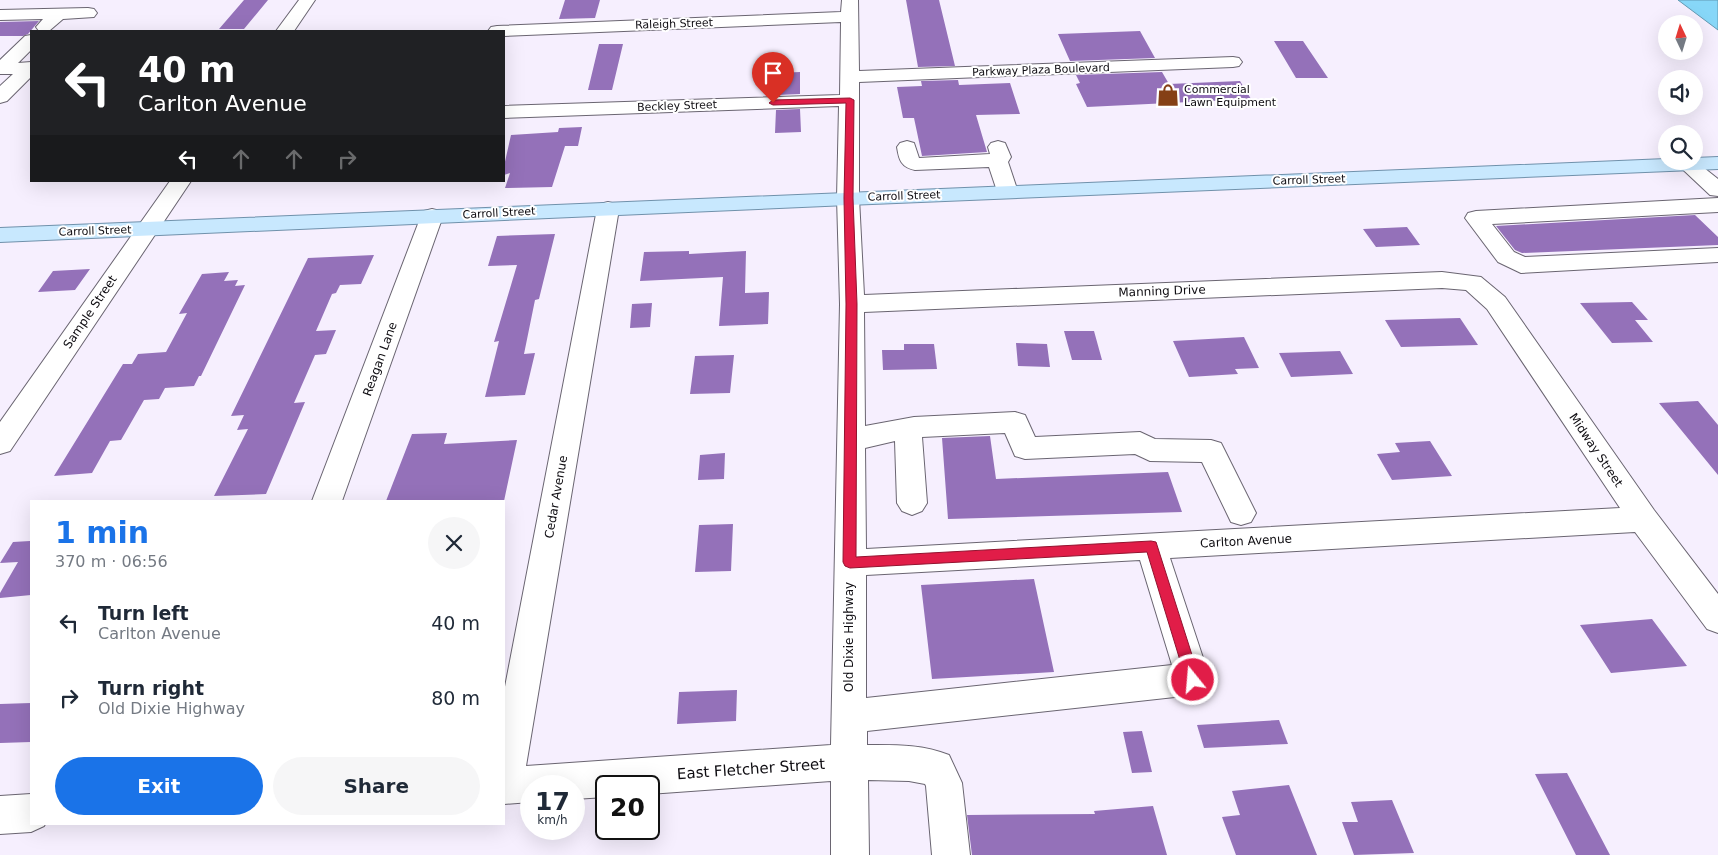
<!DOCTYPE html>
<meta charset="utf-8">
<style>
body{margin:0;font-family:"DejaVu Sans",sans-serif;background:#f6f6f7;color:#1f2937;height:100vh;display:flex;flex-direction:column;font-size:19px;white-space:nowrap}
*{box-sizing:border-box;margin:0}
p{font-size:16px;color:#747a83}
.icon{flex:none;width:28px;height:28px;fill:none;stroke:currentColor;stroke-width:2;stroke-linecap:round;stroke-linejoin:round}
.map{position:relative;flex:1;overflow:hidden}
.details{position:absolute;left:30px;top:500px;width:475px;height:325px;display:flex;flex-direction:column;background:#fff;border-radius:0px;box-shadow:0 5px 20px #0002}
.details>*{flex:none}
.top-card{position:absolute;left:30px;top:30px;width:475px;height:152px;border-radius:0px;box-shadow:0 5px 20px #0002;background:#202124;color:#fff;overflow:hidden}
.needle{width:32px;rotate:356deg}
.tools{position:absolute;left:1658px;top:15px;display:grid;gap:10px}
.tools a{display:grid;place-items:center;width:45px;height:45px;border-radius:50%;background:#fff;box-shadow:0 5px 20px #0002;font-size:25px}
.speed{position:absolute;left:520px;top:775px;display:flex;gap:10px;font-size:25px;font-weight:700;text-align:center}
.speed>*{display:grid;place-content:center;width:65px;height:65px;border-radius:50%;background:#fff;box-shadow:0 5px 20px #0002;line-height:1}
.speed small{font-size:12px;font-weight:400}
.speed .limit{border:2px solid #111;border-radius:8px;background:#fff;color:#111}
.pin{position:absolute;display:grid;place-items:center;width:42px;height:42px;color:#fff;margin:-51px -21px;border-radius:50% 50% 50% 0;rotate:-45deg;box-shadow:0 0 5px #0007}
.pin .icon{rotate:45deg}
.me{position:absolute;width:55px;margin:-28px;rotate:343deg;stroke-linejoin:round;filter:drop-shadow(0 0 4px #0008)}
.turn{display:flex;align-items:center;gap:18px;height:105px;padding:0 25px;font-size:22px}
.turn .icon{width:65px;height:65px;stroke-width:2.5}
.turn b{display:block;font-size:35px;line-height:42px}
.lanes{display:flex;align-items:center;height:48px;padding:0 25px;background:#0003;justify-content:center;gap:25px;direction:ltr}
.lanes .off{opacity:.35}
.round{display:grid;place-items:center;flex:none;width:52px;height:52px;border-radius:26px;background:#f6f6f7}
.head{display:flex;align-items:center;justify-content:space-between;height:85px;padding:0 25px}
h1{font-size:30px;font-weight:700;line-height:38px;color:#1a73e8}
.primary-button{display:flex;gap:10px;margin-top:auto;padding:10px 25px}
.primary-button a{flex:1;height:58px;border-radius:30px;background:#1a73e8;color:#fff;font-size:20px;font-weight:700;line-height:58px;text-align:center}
.primary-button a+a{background:#f6f6f7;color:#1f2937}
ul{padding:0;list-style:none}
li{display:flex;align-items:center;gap:15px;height:75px;padding:0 25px}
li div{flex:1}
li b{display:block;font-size:19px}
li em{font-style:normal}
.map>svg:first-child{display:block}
.water{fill:#87d7f8;stroke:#639ab3}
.building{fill:#9471b9}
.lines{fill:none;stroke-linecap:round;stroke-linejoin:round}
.minor-casing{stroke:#6a6571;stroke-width:2}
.major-casing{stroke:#7091ab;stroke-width:2}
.minor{fill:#fff;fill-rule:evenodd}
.major{fill:#c8e8fe;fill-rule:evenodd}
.route{fill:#e11d48;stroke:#92132f}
.labels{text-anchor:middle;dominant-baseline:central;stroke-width:4;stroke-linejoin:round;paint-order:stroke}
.far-street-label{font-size:11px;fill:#0e0c11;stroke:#fff}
.far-poi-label{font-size:11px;fill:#0e0c11;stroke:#fff;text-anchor:start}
.street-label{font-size:12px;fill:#0e0c11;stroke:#fff}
.near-street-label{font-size:15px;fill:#0e0c11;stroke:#fff}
</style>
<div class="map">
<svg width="1718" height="855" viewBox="0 0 1718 855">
<rect width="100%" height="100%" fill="#f6effe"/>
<path class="water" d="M 1678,0 L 1718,0 L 1718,30 Z"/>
<path class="building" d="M 244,0 L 268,0 L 244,29 L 219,29 Z
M 565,0 L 600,0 L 595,18 L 559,19 Z
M 906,0 L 939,0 L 955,66 L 918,67 Z
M 39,21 L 28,34 L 23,36 L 0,36 L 0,22 Z
M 1140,31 L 1155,58 L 1070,61 L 1058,34 Z
M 1274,41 L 1303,41 L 1328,78 L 1296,78 Z
M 599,44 L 623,44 L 612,90 L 588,90 Z
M 800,72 L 800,94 L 777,95 L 778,73 Z
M 1162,72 L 1169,84 L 1240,81 L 1251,99 L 1087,107 L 1076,84 L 1080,83 L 1076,75 Z
M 958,80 L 959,85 L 1010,83 L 1020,114 L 976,115 L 987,152 L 922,156 L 914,118 L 903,118 L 897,87 L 922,86 L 921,81 Z
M 800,109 L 801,132 L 775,133 L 776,110 Z
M 582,127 L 578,146 L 565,146 L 552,187 L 505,188 L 510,173 L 504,175 L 504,166 L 511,135 L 558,132 L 559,128 Z
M 1695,215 L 1718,237 L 1718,245 L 1522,253 L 1515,250 L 1496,226 Z
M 1407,227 L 1420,245 L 1376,247 L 1363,229 Z
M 555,234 L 539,299 L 535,300 L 524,354 L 535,353 L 525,395 L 485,397 L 499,341 L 494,342 L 517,265 L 488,266 L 497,236 Z
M 689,251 L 689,254 L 746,251 L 745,293 L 769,292 L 768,324 L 719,326 L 723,277 L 640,281 L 644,252 Z
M 374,255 L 361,284 L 340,285 L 336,293 L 332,294 L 316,331 L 336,330 L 326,354 L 315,355 L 294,403 L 305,402 L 266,494 L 214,496 L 248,429 L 237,430 L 244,415 L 231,416 L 308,258 Z
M 90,269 L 75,290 L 38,292 L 53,271 Z
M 229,272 L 224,281 L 238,280 L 235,286 L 245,285 L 201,376 L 199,376 L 194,386 L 165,388 L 159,399 L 144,400 L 121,440 L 110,441 L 92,473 L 54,476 L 123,364 L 132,364 L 138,354 L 166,352 L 187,313 L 179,314 L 202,274 Z
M 1632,302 L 1648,320 L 1635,320 L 1653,342 L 1612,343 L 1580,303 Z
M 652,303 L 650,327 L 630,328 L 632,304 Z
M 1460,318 L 1478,345 L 1401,347 L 1385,320 Z
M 1064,331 L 1094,331 L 1102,360 L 1072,360 Z
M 1244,337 L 1259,368 L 1235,369 L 1238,374 L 1189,377 L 1173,341 Z
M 1016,343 L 1047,344 L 1050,367 L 1018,366 Z
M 904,344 L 934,344 L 937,369 L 883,370 L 882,350 L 904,350 Z
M 1340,351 L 1353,374 L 1291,377 L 1279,353 Z
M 734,355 L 730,393 L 690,394 L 695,356 Z
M 1698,401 L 1718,425 L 1718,475 L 1659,403 Z
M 447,433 L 444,444 L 517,440 L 504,501 L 386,501 L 412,434 Z
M 990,436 L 996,479 L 1168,472 L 1182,512 L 948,519 L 942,438 Z
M 1430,441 L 1452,476 L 1392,480 L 1377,454 L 1400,452 L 1395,443 Z
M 725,453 L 724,479 L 698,480 L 700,455 Z
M 733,524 L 731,571 L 695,572 L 699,525 Z
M 31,538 L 31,595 L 0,598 L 0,593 L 18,562 L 0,563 L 13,542 L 30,541 Z
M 1034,579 L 1054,672 L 932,679 L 921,585 Z
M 1652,619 L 1687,666 L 1611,673 L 1580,625 Z
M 737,690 L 736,721 L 677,724 L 679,692 Z
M 31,703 L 31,742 L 0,743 L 0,704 Z
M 1279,720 L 1288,744 L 1204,748 L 1197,725 Z
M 1142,731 L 1152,772 L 1132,773 L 1123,732 Z
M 1567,773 L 1610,855 L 1576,855 L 1535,774 Z
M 1289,785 L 1317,855 L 1236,855 L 1222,817 L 1240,815 L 1232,791 Z
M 1392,800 L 1414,853 L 1354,855 L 1342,822 L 1358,822 L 1351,802 Z
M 1153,806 L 1167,855 L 972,855 L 967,815 L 1095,814 L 1094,811 Z"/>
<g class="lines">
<defs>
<path id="minor" d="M 299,0 L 315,0 L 294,31 L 276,31 Z
M 842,0 L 858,0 L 859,71 L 1233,57 L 1239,58 L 1242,62 L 1239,66 L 1233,67 L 859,82 L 859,198 L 864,295 L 1442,272 L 1481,277 L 1505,297 L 1654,510 L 1718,594 L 1718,633 L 1707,629 L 1635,532 L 1170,558 L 1210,679 L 1205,690 L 1193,695 L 867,731 L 867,745 C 895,745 922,744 949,755 L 962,783 L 970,855 L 932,855 L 926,786 L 925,784 L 909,781 L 868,780 L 869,855 L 831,855 L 831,781 L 649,794 L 649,786 L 606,786 L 606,797 L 574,799 L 574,786 L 531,786 L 531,802 L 504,804 L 504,692 L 597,209 L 600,204 L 608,202 L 616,204 L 619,209 L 526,766 L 831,745 L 840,304 L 837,198 L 839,106 L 504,118 L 504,106 L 840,95 L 841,22 L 504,36 L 504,31 L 488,31 L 491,27 L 497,26 L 841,12 ZM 1442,288 L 1466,290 L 1487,309 L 1620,508 L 866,549 L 865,448 L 895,441 L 897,503 L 902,511 L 912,515 L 922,511 L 927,503 L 922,437 L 1005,433 L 1015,456 L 1025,459 L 1135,454 L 1150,461 L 1202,462 L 1231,522 L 1241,525 L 1251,522 L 1256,513 L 1221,443 L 1211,440 L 1155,439 L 1140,432 L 1035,437 L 1025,415 L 1015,412 L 914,417 L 865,426 L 864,312 ZM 1140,560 L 1172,665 L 866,698 L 866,575 Z
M 88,8 L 94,9 L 97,13 L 94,17 L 63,19 L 49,31 L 39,31 L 36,27 L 43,19 L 0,20 L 0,10 Z
M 31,35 L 31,50 L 18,63 L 31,62 L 31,77 L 7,101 L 0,103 L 0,86 L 13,74 L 0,74 L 0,60 L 25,36 Z
M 907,141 L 914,143 L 919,158 L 990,154 L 988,147 L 991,143 L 998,141 L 1005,143 L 1011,157 L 1008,162 L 1018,192 L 1015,197 L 1007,198 L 999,197 L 989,167 L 915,170 C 901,167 899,160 897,147 L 900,143 Z
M 1694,160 L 1718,179 L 1718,196 L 1710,195 L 1677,164 L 1678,161 L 1694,161 Z
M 170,181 L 191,181 L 10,451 L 0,454 L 0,422 Z
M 1718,198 L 1718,212 L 1492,224 L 1514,252 L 1525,257 L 1718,248 L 1718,262 L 1521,273 L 1498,262 L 1465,218 L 1468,213 L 1476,211 Z
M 432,209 L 440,211 L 443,216 L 342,501 L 312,501 L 421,216 L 424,211 Z
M 31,794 L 31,824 L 45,824 L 44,826 L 31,832 L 0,834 L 0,796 Z"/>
<path id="major" d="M 1718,157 L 1718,169 L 848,205 L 0,242 L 0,228 L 1666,159 L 1666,161 L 1694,161 L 1694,158 Z"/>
</defs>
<use href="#minor" class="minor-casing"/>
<use href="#major" class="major-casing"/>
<use href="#minor" class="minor"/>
<use href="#major" class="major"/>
</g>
<path class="route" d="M 850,98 L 854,100 L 853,198 L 857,304 L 856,557 L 1151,541 L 1156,542 L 1200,680 L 1198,684 L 1193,686 L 1188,684 L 1186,680 L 1147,552 L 850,568 L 845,566 L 843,562 L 846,304 L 844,198 L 846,103 L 773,105 L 769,103 L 773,100 Z"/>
<defs>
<symbol id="shop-bare" viewBox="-9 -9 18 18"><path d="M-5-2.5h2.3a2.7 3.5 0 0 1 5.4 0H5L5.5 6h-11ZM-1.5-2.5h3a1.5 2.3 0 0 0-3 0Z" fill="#854016" stroke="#fff" stroke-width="2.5" paint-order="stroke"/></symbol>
</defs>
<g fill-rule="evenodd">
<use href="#shop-bare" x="1152" y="79" width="32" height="32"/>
</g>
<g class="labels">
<g class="far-street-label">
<text transform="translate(674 24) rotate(-2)">Raleigh Street</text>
<text transform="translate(1041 70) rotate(-2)">Parkway Plaza Boulevard</text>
<text transform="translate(677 106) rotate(-2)">Beckley Street</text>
<text transform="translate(1309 180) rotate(-2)">Carroll Street</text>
<text transform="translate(904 196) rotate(-2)">Carroll Street</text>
<text transform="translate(499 213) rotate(-3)">Carroll Street</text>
<text transform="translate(95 231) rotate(-2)">Carroll Street</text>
</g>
<g class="far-poi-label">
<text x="1184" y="89">Commercial<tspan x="1184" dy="13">Lawn Equipment</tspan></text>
</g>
<g class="street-label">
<text transform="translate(1162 291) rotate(-2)">Manning Drive</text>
<text transform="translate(90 312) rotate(-56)">Sample Street</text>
<text transform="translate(380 359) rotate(-70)">Reagan Lane</text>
<text transform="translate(1596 450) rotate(56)">Midway Street</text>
<text transform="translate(556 497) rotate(-80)">Cedar Avenue</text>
<text transform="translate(1246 541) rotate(-3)">Carlton Avenue</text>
<text transform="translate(849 637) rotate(-90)">Old Dixie Highway</text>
</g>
<g class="near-street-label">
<text transform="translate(751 769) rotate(-4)">East Fletcher Street</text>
</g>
</g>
</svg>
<div class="tools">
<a><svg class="needle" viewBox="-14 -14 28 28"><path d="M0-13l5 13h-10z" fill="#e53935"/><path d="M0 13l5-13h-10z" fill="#747a83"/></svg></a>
<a><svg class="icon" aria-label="sound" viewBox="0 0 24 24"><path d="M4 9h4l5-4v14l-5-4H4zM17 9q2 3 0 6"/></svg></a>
<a><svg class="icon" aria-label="search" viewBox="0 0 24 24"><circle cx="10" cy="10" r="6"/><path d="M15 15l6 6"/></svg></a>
</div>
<div class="speed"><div>17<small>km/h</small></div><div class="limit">20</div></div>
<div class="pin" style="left:773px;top:103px;background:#d93025"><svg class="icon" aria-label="arrive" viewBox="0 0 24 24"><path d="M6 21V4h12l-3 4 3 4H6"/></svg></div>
<svg class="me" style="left:1193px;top:680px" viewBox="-20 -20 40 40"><circle r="17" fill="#e11d48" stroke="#fff" stroke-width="3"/><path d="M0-11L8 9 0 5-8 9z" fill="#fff"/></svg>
<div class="top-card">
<div class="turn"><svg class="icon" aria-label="left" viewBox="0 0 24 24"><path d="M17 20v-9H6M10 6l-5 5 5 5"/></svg><div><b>40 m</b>Carlton Avenue</div></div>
<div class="lanes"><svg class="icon" aria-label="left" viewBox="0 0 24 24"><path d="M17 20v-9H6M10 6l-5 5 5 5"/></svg><svg class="icon off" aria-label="ahead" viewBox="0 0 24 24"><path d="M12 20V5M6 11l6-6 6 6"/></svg><svg class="icon off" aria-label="ahead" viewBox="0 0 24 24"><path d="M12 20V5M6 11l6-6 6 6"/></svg><svg class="icon off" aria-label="right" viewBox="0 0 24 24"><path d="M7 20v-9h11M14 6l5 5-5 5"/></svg></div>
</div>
<section class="details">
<div class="head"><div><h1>1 min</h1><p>370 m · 06:56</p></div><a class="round"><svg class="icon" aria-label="close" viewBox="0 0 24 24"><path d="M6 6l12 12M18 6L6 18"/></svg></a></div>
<ul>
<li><svg class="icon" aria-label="left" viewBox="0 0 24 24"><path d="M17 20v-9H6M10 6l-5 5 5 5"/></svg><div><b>Turn left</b><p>Carlton Avenue</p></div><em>40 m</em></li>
<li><svg class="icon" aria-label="right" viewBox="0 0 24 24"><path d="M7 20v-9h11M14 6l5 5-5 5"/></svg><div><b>Turn right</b><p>Old Dixie Highway</p></div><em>80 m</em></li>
</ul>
<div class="primary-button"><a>Exit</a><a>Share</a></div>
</section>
</div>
